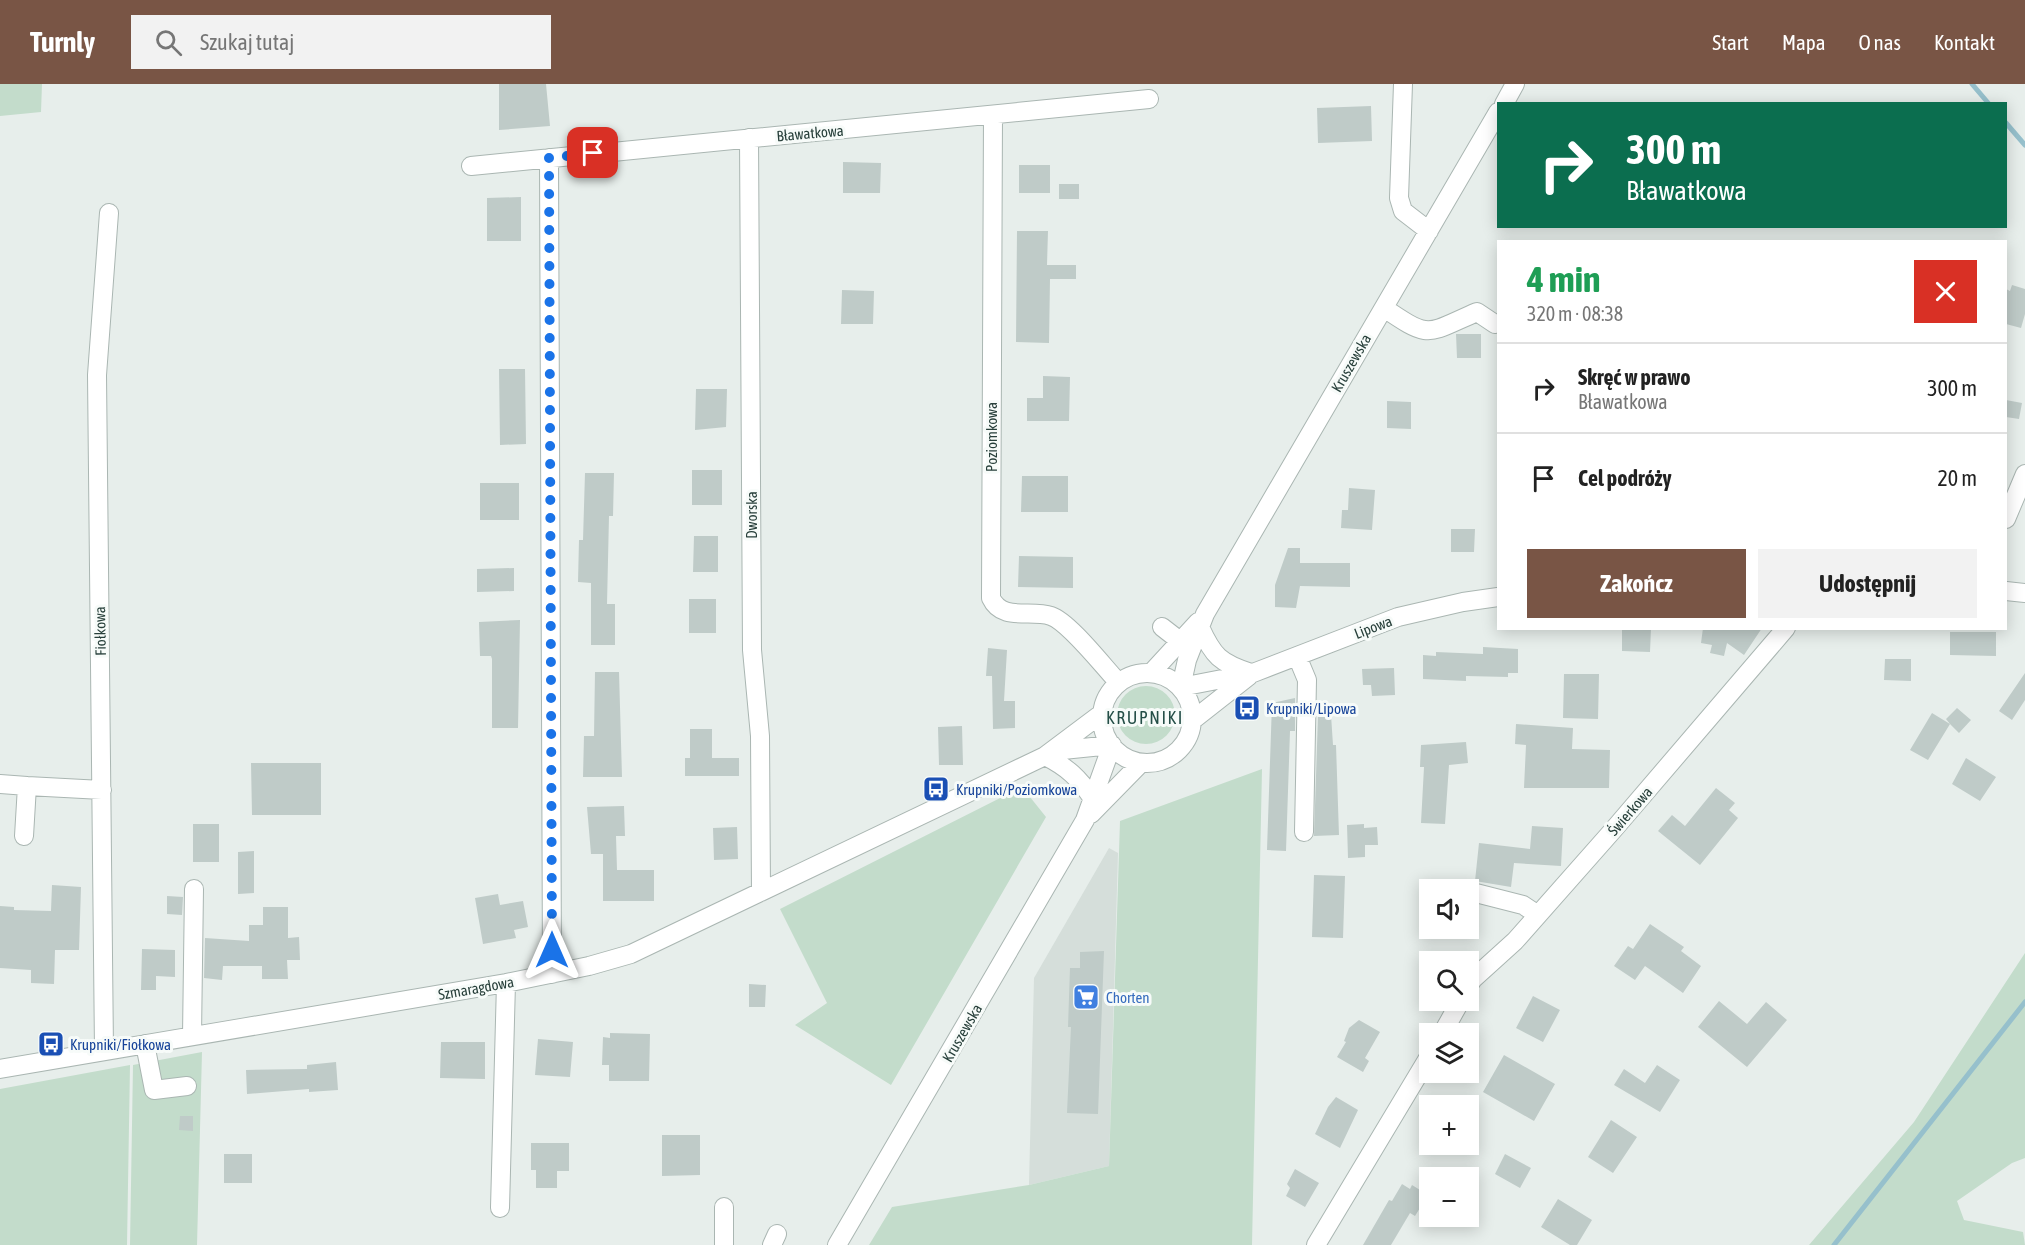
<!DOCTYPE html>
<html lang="pl">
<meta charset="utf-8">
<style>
body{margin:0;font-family:"Asap Condensed",sans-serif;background:#f2f2f2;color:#222;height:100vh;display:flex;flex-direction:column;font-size:22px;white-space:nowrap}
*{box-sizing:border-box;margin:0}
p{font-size:20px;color:#767676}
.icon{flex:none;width:33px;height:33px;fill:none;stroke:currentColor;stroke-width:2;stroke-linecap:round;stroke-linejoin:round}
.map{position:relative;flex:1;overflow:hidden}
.side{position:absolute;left:1497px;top:156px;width:510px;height:390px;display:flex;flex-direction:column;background:#fff;border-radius:0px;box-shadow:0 3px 15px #0003}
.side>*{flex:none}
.hud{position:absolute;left:1497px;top:18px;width:510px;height:126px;border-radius:0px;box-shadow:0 3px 15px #0003;background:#0b6e4f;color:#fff;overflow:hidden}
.buttons{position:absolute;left:1419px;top:795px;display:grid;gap:12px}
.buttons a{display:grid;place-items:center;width:60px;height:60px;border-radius:0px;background:#fff;box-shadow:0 3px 15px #0003;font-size:30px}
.pin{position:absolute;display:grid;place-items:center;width:51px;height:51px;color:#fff;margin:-26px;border-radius:12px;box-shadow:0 3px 9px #0006}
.me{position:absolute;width:66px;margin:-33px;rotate:0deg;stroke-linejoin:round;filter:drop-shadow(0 0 4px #0008)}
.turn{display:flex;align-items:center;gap:21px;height:126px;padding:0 30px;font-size:27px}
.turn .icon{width:78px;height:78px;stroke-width:2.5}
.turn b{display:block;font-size:42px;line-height:51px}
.round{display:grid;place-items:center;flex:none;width:63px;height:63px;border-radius:0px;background:#f2f2f2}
.head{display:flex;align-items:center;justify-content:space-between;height:102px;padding:0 30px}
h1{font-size:36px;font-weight:700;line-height:45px;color:#1e9e55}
.button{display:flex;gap:12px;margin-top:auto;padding:12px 30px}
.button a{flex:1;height:69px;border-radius:0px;background:#795545;color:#fff;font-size:24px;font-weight:700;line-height:69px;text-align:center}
.button a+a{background:#f2f2f2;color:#222}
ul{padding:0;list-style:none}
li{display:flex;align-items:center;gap:18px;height:90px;padding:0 30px;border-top:2px solid #e0e0e0}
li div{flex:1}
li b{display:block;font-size:22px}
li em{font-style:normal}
header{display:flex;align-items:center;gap:36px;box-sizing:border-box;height:84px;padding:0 30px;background:#795545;color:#fff}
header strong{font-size:28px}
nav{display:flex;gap:33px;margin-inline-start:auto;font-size:21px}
.search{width:420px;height:54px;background:#f2f2f2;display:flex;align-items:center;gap:15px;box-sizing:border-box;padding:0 21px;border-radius:0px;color:#767676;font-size:22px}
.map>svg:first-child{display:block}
.built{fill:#d5deda}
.green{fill:#c3dccb}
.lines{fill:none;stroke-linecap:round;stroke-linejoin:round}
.stream{stroke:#96c0cc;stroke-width:5}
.building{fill:#bfcbc8}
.minor-casing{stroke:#aab6b2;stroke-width:20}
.minor{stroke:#fff;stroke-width:18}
.route{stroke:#1a73e8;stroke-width:10;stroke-dasharray:0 18}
.labels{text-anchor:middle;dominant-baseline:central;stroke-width:6;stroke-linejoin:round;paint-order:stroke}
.street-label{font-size:15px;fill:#273f3a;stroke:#f7fbf9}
.transit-label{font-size:15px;fill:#164399;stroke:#f7fbf9;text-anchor:start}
.shop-label{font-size:15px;fill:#366cbe;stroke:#f7fbf9;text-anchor:start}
.quarter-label{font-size:18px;letter-spacing:1.5px;fill:#254f48;stroke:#f7fbf9}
</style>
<header>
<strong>Turnly</strong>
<div class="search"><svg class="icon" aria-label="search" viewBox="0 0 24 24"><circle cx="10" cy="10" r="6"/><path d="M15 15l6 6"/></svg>Szukaj tutaj</div>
<nav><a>Start</a><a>Mapa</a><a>O nas</a><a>Kontakt</a></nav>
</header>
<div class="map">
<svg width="2025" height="1161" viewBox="0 0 2025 1161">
<rect width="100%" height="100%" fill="#e7eeeb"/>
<path class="built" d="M 1109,764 L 1118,769 L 1109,1082 L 1029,1101 L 1034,894 Z"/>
<path class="green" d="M 0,0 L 42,0 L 41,28 L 0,32 Z
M1117 631a29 29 0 1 1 58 0a29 29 0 1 1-58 0Z
M 1262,685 L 1252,1161 L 869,1161 L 892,1123 L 1029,1101 L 1109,1082 L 1120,737 Z
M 1022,703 L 1046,733 L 891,1001 L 795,941 L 827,919 L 780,825 Z
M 2025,869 L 2025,1074 L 2012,1079 L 1957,1117 L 1964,1136 L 2023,1148 L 2025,1161 L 1809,1161 L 1914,1038 Z
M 202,968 L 197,1161 L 130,1161 L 133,981 Z
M 130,981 L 127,1161 L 0,1161 L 0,1005 Z"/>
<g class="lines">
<path class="stream" d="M 1972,0 L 1989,20
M 2006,39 L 2025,61
M 1834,1161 L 2025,918"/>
</g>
<path class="building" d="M 499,0 L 546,0 L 550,42 L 499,46 Z
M 1371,22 L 1372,57 L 1318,59 L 1317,24 Z
M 843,78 L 881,79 L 880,109 L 843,109 Z
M 1019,81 L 1050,81 L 1050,109 L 1019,109 Z
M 1059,100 L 1079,100 L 1079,115 L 1059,115 Z
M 521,113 L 521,157 L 487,157 L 487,114 Z
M 1017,147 L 1048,147 L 1047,181 L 1076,181 L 1076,195 L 1050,195 L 1049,259 L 1016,258 Z
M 2012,201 L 2025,205 L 2025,230 L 2021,244 L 2006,240 L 2006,205 L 2010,207 Z
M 842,206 L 874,207 L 873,240 L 841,240 Z
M 1456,250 L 1481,250 L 1481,274 L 1457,274 Z
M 499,285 L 525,285 L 526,360 L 500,361 Z
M 1043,292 L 1070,293 L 1069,337 L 1027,337 L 1027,314 L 1043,314 Z
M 696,305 L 727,305 L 726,343 L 695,346 Z
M 2006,316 L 2022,319 L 2019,335 L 2006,333 Z
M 1387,317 L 1411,318 L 1411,345 L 1387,344 Z
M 692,386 L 722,386 L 722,421 L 692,421 Z
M 585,389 L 614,389 L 613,432 L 609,432 L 607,520 L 615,520 L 615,561 L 591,561 L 591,499 L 578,498 L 579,456 L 583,456 Z
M 1022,392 L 1068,392 L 1068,428 L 1021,428 Z
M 480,399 L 519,399 L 519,436 L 480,436 Z
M 1349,404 L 1375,406 L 1372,446 L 1341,444 L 1342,426 L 1348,426 Z
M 1451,445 L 1475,445 L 1474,468 L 1451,468 Z
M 694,452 L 718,452 L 718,488 L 693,488 Z
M 1288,464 L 1300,464 L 1300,479 L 1350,479 L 1350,503 L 1300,502 L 1296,524 L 1275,523 L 1275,501 Z
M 1019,472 L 1073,473 L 1073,504 L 1018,503 Z
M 514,484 L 514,507 L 477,508 L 477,485 Z
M 689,515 L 716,515 L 716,549 L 689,549 Z
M 520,536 L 518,644 L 492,644 L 492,575 L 491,572 L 480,572 L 479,538 Z
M 1651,544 L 1650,568 L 1622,567 L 1622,545 Z
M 1703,544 L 1762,544 L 1744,571 L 1727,559 L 1724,572 L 1710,569 L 1712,561 L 1701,559 Z
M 1950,548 L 1996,548 L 1996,572 L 1950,571 Z
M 1483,563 L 1518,565 L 1518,589 L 1508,589 L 1508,593 L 1466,592 L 1466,597 L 1423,595 L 1423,571 L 1436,572 L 1436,568 L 1483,570 Z
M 988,564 L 1007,566 L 1004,617 L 1015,617 L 1015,644 L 993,645 L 992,592 L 986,592 Z
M 1885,575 L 1911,575 L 1911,597 L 1884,596 Z
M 1394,584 L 1395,611 L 1372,612 L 1371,601 L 1363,601 L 1362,585 Z
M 595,588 L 619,588 L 622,693 L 583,693 L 584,652 L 594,652 Z
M 2025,589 L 2025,616 L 2012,636 L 1999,627 Z
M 1564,590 L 1599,590 L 1598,635 L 1563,634 Z
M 1295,614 L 1295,647 L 1290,647 L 1286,767 L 1267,766 L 1272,619 Z
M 1957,624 L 1971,636 L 1959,649 L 1950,640 L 1928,676 L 1910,666 L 1932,629 L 1950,640 L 1946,635 Z
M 1331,631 L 1333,661 L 1336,661 L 1339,751 L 1314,752 L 1318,632 Z
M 1516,640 L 1573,644 L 1572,665 L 1610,666 L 1609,704 L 1524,704 L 1526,661 L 1515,660 Z
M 962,642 L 963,681 L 939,681 L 938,643 Z
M 690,645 L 712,645 L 712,674 L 739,674 L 739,692 L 685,692 L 685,674 L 690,674 Z
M 1466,658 L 1468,679 L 1449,681 L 1445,740 L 1421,739 L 1424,683 L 1420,683 L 1421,661 Z
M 1966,674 L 1996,693 L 1980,717 L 1952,700 Z
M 251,679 L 321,679 L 321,731 L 252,731 Z
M 1716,704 L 1735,719 L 1729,726 L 1738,734 L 1700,781 L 1658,747 L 1672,731 L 1685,742 Z
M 624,722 L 625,752 L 616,752 L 617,786 L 654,786 L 654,817 L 603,817 L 603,770 L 591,770 L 587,723 Z
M 193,740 L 219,740 L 219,778 L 193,778 Z
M 1364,740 L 1364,744 L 1377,743 L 1378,761 L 1365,761 L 1365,773 L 1348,774 L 1347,741 Z
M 1532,742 L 1563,744 L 1561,782 L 1514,779 L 1511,803 L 1475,797 L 1479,759 L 1530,765 Z
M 737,743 L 738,775 L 714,776 L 713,744 Z
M 254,767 L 254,809 L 238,810 L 238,768 Z
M 1314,791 L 1345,792 L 1343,854 L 1312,853 Z
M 52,801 L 81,803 L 79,866 L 55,866 L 54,900 L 31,899 L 31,886 L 0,884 L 0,822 L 14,823 L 14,826 L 51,827 Z
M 498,810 L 500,821 L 523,817 L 528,843 L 514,846 L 516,854 L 483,860 L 475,814 Z
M 167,812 L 183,813 L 182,831 L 167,830 Z
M 263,823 L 288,823 L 288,854 L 299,853 L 300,876 L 287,876 L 288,895 L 262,895 L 262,882 L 223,882 L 222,896 L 204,894 L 205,854 L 249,857 L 249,841 L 263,841 Z
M 1650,840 L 1684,863 L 1681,867 L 1701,882 L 1683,909 L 1645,882 L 1635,896 L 1614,882 L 1628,862 L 1633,865 Z
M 142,865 L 175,866 L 175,893 L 156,892 L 156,906 L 141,906 Z
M 1104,867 L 1098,1030 L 1067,1029 L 1071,943 L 1068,943 L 1070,884 L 1080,884 L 1080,868 Z
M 749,900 L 766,901 L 765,923 L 749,923 Z
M 1533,912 L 1560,926 L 1543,958 L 1516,944 Z
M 1719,917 L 1747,940 L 1766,918 L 1787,936 L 1747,983 L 1698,943 Z
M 1359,936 L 1380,948 L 1365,974 L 1369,977 L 1363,988 L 1337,973 L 1346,958 L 1344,957 L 1349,944 Z
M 610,949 L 650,950 L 649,997 L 609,997 L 609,981 L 602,981 L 603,953 L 610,954 Z
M 538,955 L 573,958 L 570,993 L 535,991 Z
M 441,958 L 485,958 L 485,995 L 440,994 Z
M 1504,971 L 1555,1000 L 1534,1037 L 1483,1008 Z
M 336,978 L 338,1006 L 309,1008 L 309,1005 L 247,1010 L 246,986 L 307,985 L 307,981 Z
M 1657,981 L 1680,996 L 1660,1028 L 1614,1001 L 1624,985 L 1645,999 Z
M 1336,1013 L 1358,1026 L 1340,1064 L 1315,1050 L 1328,1023 Z
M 180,1032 L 193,1032 L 193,1047 L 179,1046 Z
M 1611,1036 L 1637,1053 L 1613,1089 L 1588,1073 Z
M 662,1051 L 700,1051 L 700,1091 L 662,1092 Z
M 531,1059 L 569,1059 L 569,1087 L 557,1087 L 557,1104 L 536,1104 L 536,1086 L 531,1086 Z
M 224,1070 L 252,1070 L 252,1099 L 224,1099 Z
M 1505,1070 L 1531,1084 L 1520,1104 L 1495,1090 Z
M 1295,1085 L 1319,1099 L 1305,1123 L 1286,1112 L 1290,1104 L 1287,1100 Z
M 1402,1100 L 1410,1105 L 1412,1101 L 1428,1111 L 1415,1132 L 1410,1129 L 1391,1161 L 1363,1161 L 1389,1116 L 1392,1117 Z
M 1558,1115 L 1592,1136 L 1577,1161 L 1570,1161 L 1541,1143 Z"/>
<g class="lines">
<defs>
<path id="minor" d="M 1403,0 L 1399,114 L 1403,127 L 1429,147
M 1504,20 L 1515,0
M 993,31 L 991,514 C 1002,538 1031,525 1051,532 C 1069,538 1103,582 1118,598
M 749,54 L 752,566 L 760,652 L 761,808
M 549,74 L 552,890
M 471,82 L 1149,15
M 1384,224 C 1431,256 1426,250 1477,228 L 1495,240
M 2006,435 L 2025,390
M 2006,507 L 2025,509
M 1162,543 L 1180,557
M 1200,543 C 1213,572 1220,579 1251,589
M 1297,572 L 1307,596 L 1304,748
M 1152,588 L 1198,538
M1102 634a45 45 0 1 1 90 0a45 45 0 1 1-90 0Z
M 1181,603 L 1187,576 L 1205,530 L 1498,28
M 1181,603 L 1253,589 L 1398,533 L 1463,518 L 1498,513
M 1193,636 L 1249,592
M 1053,667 L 1112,661
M 1045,672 C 1067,683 1079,694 1093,715
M 0,700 L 27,702
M 1091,730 L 1140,680
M 24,752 L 27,702 L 102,706
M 1468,807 L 1523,821 L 1538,831
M 1468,903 L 1473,895 L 1515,857 L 1614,745 L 1786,544
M 1442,950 L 1461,916
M 192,952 L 194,805
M 145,960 L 154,1006 L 187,1002
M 104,967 L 97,291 L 109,129
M 0,985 L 506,899 L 589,882 L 631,870 L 1045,672 L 1101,630
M 500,1124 L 506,899
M 724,1161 L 724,1123
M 772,1161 L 777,1150
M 837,1161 L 1085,736 L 1112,661
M 1316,1161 L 1430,971"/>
</defs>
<use href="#minor" class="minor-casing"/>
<use href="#minor" class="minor"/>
</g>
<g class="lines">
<path class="route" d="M 552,866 L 549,74 L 593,69"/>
</g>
<defs>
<symbol id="bus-square" viewBox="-11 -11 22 22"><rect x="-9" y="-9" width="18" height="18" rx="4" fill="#1a4fb4" stroke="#f7fbf9"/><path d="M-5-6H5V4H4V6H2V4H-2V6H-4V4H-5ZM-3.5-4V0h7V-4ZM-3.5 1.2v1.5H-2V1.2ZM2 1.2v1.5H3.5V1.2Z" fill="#fff"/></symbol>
<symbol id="supermarket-square" viewBox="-11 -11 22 22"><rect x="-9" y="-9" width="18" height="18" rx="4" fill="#3f7fe0" stroke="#f7fbf9"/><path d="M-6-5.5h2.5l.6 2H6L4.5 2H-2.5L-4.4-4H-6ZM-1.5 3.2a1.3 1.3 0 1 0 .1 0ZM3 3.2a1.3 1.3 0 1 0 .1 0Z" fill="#fff"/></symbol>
</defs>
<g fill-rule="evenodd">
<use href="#bus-square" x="1232" y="609" width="30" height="30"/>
<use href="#bus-square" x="921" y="690" width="30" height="30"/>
<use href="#supermarket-square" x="1071" y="898" width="30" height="30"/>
<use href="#bus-square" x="36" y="945" width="30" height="30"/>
</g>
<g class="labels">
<g class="street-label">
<text transform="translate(810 49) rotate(-5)">Bławatkowa</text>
<text transform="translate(1351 279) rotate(-60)">Kruszewska</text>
<text transform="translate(991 353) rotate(-90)">Poziomkowa</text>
<text transform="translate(751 431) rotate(-90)">Dworska</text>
<text transform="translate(1373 543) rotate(-21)">Lipowa</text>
<text transform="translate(100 547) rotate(-91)">Fiołkowa</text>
<text transform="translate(1630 727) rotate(-49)">Świerkowa</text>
<text transform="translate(476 904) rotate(-10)">Szmaragdowa</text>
<text transform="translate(962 949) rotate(-60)">Kruszewska</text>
</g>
<g class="transit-label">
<text x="1266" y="624">Krupniki/Lipowa</text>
<text x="956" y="705">Krupniki/Poziomkowa</text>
<text x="70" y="960">Krupniki/Fiołkowa</text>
</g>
<g class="shop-label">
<text x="1106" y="913">Chorten</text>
</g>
<g class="quarter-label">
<text x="1145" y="633">KRUPNIKI</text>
</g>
</g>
</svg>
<div class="buttons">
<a><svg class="icon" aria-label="sound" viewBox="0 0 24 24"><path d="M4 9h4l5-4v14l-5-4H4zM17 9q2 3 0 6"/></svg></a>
<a><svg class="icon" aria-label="search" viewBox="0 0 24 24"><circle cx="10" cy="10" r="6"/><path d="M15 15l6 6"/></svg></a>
<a><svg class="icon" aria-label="layers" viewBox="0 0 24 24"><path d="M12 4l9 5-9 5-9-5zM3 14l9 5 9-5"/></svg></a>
<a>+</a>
<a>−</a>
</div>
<div class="pin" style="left:593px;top:69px;background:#d93025"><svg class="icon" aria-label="arrive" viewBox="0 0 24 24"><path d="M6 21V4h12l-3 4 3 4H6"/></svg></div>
<svg class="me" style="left:552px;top:866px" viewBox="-20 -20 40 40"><path d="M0-17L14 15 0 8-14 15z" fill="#1a73e8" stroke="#fff" stroke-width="4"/></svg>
<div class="hud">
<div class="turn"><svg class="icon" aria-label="right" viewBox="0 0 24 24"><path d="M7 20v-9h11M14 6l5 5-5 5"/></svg><div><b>300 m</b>Bławatkowa</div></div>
</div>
<section class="side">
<div class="head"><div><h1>4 min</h1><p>320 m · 08:38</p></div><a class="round" style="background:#d93025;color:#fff"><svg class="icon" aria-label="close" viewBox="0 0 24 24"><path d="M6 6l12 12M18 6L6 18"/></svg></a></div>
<ul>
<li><svg class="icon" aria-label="right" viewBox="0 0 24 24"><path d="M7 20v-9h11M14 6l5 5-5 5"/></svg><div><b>Skręć w prawo</b><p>Bławatkowa</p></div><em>300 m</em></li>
<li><svg class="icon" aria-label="arrive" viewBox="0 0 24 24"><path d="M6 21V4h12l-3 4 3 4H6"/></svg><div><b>Cel podróży</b></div><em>20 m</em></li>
</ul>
<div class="button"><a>Zakończ</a><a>Udostępnij</a></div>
</section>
</div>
